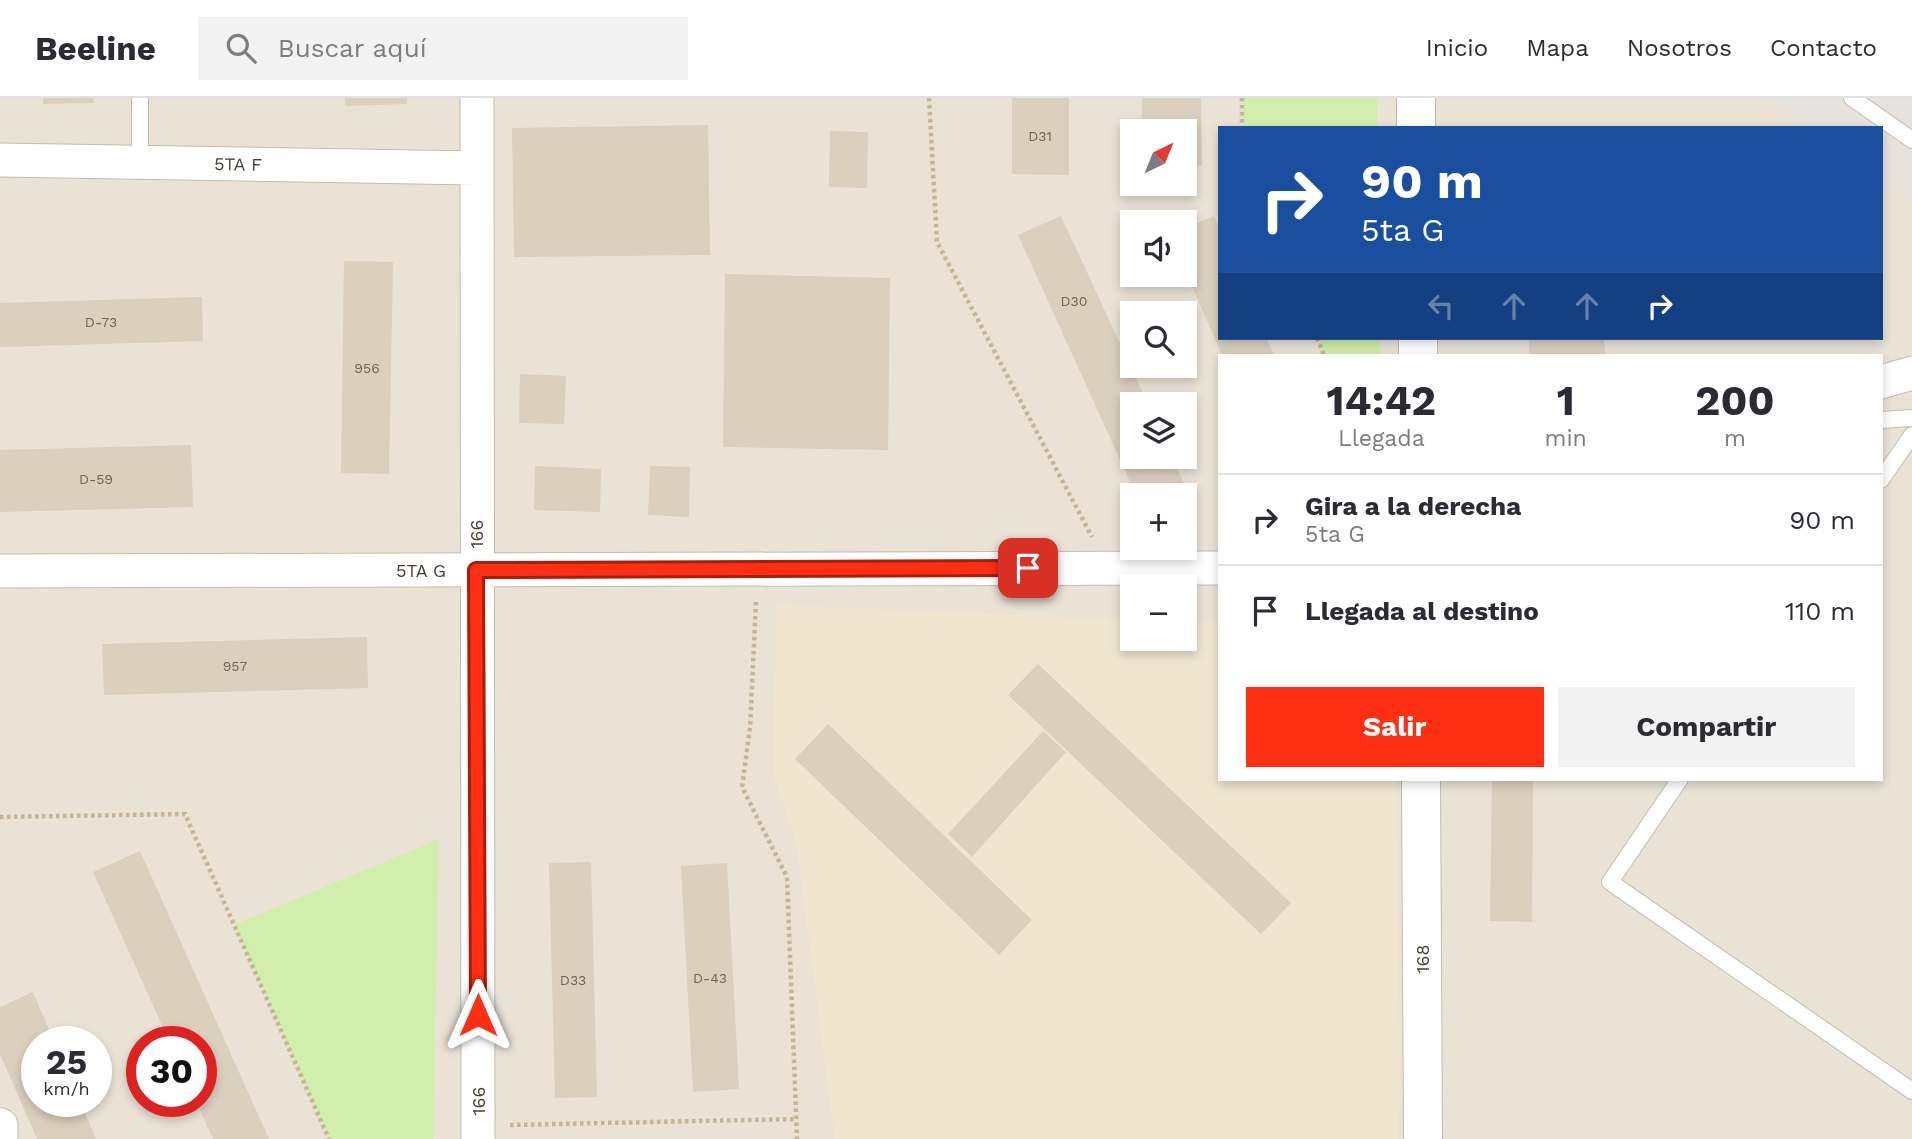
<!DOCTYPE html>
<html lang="es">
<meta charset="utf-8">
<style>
body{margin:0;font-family:"Work Sans",sans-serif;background:#f2f2f3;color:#2b2b33;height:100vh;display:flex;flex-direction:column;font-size:26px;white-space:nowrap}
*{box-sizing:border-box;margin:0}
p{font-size:23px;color:#7c7c81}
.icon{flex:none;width:38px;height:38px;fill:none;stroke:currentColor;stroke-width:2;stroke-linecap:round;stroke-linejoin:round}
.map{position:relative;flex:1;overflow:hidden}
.side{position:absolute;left:1218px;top:256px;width:665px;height:427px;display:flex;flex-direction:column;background:#fff;border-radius:0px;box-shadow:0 4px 10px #0003}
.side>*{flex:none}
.banner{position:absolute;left:1218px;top:28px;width:665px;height:214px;border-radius:0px;box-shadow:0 4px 10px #0003;background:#1a4fa0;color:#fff;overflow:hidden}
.needle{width:46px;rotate:43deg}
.tools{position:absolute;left:1120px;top:21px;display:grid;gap:14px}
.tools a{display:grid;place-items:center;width:77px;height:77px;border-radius:0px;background:#fff;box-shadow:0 4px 10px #0003;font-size:35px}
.speed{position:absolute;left:21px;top:928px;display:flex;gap:14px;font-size:35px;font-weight:700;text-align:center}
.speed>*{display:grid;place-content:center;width:91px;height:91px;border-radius:50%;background:#fff;box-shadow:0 4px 10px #0003;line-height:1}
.speed small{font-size:18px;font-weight:400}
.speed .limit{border:10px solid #d22;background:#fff;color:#111}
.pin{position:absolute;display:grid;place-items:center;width:60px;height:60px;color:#fff;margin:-30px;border-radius:14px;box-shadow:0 4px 10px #0006}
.me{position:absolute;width:77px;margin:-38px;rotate:0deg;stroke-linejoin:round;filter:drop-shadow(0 0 5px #0008)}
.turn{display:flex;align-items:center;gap:24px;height:147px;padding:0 28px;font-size:32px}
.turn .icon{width:91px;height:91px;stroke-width:2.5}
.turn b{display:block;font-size:49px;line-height:60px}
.lanes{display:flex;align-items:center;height:66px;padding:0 28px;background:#0003;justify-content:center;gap:35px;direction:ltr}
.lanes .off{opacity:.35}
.eta{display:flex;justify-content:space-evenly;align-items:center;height:119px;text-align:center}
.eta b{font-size:42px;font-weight:700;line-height:49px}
.primary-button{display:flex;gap:14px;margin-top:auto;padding:14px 28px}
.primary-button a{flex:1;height:80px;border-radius:0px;background:#ff2f14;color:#fff;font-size:28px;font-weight:700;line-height:80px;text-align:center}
.primary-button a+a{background:#f2f2f3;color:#2b2b33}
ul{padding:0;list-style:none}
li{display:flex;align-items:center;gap:21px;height:91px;padding:0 28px;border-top:2px solid #e1e1e2}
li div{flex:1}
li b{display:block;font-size:26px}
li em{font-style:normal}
header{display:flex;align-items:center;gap:42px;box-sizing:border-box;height:98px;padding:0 35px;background:#fff;border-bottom:2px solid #e1e1e2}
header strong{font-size:33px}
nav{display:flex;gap:38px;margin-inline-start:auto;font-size:24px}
.search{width:490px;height:63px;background:#f2f2f3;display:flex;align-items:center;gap:18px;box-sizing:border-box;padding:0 24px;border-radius:0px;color:#7c7c81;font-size:26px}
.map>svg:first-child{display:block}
.residential{fill:#eae2d5;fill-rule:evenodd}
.industrial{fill:#e7e2dc}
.education{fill:#f0e6d0}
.green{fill:#d2eeac}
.building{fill:#dbcfbe}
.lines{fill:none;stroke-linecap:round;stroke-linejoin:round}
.service-casing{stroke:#c5bbab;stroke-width:18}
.minor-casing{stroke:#c5bbab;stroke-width:35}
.tertiary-casing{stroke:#c5bbab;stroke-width:40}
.path{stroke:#c5b498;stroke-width:4.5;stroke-dasharray:3.5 3.5;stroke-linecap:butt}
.service{stroke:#fff;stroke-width:16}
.minor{stroke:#fff;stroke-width:33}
.tertiary{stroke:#fff;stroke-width:38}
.route-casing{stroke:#a61f0d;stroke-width:18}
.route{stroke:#ff2f14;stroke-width:12}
.labels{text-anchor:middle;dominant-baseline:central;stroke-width:5;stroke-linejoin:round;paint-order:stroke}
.number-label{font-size:14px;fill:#6e6457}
.street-label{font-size:18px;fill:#494135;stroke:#fff}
</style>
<header>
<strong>Beeline</strong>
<div class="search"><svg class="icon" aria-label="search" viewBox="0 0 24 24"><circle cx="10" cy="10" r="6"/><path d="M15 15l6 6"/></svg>Buscar aquí</div>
<nav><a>Inicio</a><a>Mapa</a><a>Nosotros</a><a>Contacto</a></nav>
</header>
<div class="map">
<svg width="1912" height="1041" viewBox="0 0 1912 1041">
<rect width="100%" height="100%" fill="#f5f0e7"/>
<path class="residential" d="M 0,0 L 1912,0 L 1912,1041 L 0,1041 ZM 1220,30 L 1881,30 L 1881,240 L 1220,240 ZM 1132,33 L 1185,33 L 1185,86 L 1132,86 ZM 1132,124 L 1185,124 L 1185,177 L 1132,177 ZM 1132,215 L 1185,215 L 1185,268 L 1132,268 ZM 1220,257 L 1881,257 L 1881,681 L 1220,681 ZM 1132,306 L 1185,306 L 1185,359 L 1132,359 ZM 1132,397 L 1185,397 L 1185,450 L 1132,450 ZM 1132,488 L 1185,488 L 1185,541 L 1132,541 ZM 37,943 L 96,943 L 96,1003 L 37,1003 ZM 142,943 L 201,943 L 201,1003 L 142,1003 Z"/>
<path class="industrial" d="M 1768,0 L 1912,0 L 1912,104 L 1881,82 L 1881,30 L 1809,30 Z"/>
<path class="education" d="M 776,507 L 1132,522 L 1132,541 L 1185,541 L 1185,524 L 1220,525 L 1220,681 L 1396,681 L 1400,995 L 1397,1041 L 835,1041 L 796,742 L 774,679 Z"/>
<path class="green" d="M 1244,0 L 1377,0 L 1377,30 L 1243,30 Z
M 1316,240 L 1380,240 L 1380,257 L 1324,257 Z
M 439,741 L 433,1041 L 329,1041 L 234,827 Z"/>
<path class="building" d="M 43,0 L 93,0 L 94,5 L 43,6 Z
M 345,0 L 407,0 L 407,6 L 345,8 Z
M 1012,0 L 1069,0 L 1069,77 L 1012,76 Z
M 1142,0 L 1201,0 L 1202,68 L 1185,68 L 1185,33 L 1142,33 Z
M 708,27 L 710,157 L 514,159 L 512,30 Z
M 830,33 L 868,34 L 867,90 L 829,89 Z
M 1061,118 L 1148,306 L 1132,306 L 1132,359 L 1172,359 L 1196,412 L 1185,417 L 1185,397 L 1136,397 L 1018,137 Z
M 1214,118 L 1220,132 L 1220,240 L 1266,240 L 1274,257 L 1222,257 L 1185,172 L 1185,130 Z
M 344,163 L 393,164 L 389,376 L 341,375 Z
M 725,176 L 890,180 L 888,352 L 723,349 Z
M 202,199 L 203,243 L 0,249 L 0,205 Z
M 1529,240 L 1604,240 L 1605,257 L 1529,257 Z
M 520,276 L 566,278 L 564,326 L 519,325 Z
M 191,347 L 193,409 L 0,414 L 0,352 Z
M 535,368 L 601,371 L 600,414 L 534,412 Z
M 650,368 L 690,369 L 689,419 L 648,417 Z
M 367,539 L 368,590 L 104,597 L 102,546 Z
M 1038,566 L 1291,805 L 1261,836 L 1008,597 Z
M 828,626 L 1032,822 L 999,857 L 795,661 Z
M 1043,633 L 1066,654 L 972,759 L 948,736 Z
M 1492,681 L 1533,681 L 1532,824 L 1490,823 Z
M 140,753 L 200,887 L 269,1041 L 213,1041 L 196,1003 L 201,1003 L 201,943 L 169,943 L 93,774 Z
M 591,764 L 597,999 L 555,1000 L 549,765 Z
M 727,765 L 739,991 L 693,994 L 681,768 Z
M 33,894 L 54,943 L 37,943 L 37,1003 L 80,1003 L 96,1041 L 37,1041 L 0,956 L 0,909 Z"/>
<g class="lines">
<defs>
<path id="service" d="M 140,0 L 140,65
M 1852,0 L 1912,42
M 1881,322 L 1912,320
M 1881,382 L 1912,337
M 1680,681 L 1610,784 L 1912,993"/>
<path id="minor" d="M 477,0 L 478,1041
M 0,62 L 475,70
M 1881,284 L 1912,275
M 0,473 L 1220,470
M 1,1027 L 1,1041"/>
<path id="tertiary" d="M 1416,0 L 1416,30
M 1418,240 L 1418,257
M 1421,681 L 1423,1041"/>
</defs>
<use href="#service" class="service-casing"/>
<use href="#minor" class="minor-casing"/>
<use href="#tertiary" class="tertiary-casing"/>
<path class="path" d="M 929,0 L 937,144 L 1092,439
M 1242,0 L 1242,30
M 1317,240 L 1324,257
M 756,504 L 750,630 L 742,689 L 787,779 L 797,1041
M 0,719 L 185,716 L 329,1041
M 510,1027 L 796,1021"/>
<use href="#service" class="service"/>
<use href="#minor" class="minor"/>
<use href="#tertiary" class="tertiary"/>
</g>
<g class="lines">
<defs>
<path id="route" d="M 478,917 L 476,472 L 1028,470"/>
</defs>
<use href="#route" class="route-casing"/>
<use href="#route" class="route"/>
</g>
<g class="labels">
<g class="number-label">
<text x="1040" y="38">D31</text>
<text x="1074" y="203">D30</text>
<text x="101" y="224">D-73</text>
<text x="367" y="270">956</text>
<text x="96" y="381">D-59</text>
<text x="235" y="568">957</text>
<text x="710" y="880">D-43</text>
<text x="573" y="882">D33</text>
</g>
<g class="street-label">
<text transform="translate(238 66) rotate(1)">5TA F</text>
<text transform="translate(476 436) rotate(-90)">166</text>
<text x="421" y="472">5TA G</text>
<text transform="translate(1422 861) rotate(-90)">168</text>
<text transform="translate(478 1003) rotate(-90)">166</text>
</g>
</g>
</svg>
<div class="tools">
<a><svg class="needle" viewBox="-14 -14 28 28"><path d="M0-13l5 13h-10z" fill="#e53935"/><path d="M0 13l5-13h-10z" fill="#7c7c81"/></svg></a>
<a><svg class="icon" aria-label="sound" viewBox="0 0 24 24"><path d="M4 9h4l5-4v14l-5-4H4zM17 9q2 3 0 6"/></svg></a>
<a><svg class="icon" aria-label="search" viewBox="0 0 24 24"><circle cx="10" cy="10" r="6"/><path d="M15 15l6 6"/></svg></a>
<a><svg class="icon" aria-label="layers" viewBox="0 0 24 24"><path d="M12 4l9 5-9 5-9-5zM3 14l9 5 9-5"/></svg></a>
<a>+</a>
<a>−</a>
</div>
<div class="speed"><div>25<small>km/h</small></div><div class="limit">30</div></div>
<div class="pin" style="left:1028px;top:470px;background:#d93025"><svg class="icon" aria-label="arrive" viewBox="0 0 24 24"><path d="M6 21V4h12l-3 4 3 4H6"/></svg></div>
<svg class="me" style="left:478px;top:917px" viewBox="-20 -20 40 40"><path d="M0-17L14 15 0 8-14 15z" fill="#ff2f14" stroke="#fff" stroke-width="4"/></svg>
<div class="banner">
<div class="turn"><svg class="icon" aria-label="right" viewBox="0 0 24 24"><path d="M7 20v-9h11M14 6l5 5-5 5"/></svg><div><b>90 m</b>5ta G</div></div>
<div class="lanes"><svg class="icon off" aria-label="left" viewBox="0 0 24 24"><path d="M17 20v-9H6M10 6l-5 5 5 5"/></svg><svg class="icon off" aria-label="ahead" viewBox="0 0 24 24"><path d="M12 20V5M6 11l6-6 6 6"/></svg><svg class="icon off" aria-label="ahead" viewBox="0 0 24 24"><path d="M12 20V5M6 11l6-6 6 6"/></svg><svg class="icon" aria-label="right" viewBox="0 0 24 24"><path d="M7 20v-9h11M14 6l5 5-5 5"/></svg></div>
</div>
<section class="side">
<div class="eta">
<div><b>14:42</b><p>Llegada</p></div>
<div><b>1</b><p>min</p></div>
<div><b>200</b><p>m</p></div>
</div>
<ul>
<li><svg class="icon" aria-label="right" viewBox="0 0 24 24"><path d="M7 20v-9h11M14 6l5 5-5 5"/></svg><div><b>Gira a la derecha</b><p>5ta G</p></div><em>90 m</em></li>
<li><svg class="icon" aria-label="arrive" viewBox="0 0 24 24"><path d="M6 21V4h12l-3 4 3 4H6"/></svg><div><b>Llegada al destino</b></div><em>110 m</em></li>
</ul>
<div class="primary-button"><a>Salir</a><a>Compartir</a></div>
</section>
</div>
